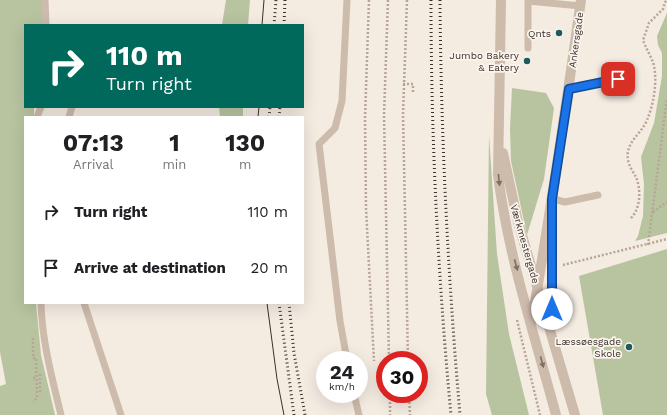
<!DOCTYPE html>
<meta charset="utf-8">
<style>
body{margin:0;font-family:"Work Sans",sans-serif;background:#f2f2f2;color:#202124;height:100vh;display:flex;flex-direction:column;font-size:15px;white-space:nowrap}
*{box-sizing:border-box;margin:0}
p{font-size:13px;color:#757577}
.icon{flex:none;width:22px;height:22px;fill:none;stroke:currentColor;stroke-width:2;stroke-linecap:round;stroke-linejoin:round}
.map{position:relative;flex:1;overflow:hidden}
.details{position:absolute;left:24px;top:116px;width:280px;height:188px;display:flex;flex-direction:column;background:#fff;border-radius:0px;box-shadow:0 4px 16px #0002}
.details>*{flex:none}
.banner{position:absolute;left:24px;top:24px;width:280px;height:84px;border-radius:0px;box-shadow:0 4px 16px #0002;background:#00695c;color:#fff;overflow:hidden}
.speed{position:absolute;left:316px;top:351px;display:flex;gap:8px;font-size:20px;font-weight:700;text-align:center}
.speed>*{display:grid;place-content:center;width:52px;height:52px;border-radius:50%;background:#fff;box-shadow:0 4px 16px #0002;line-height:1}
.speed small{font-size:10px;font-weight:400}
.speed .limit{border:6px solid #d22;background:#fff;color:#111}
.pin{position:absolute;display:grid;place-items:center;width:34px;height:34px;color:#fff;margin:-17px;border-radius:8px;box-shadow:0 2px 6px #0006}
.me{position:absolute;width:44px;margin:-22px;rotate:0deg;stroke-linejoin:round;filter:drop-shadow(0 0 3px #0008)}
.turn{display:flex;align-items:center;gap:14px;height:84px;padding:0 16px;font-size:18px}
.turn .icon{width:52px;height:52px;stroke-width:2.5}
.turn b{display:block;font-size:28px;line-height:34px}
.eta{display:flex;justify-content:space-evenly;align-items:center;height:68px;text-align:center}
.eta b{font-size:24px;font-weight:700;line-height:28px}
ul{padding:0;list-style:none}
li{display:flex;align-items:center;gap:12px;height:56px;padding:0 16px}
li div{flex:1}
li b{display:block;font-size:15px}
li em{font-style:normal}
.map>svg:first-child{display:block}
.green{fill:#b8c4a0}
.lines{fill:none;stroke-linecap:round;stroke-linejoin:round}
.path{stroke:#b9a596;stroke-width:2.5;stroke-dasharray:2 2;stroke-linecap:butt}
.lane{stroke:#cdbbac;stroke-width:7}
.street{stroke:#cdbbac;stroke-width:10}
.tram{stroke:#3b302b;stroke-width:1}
.rail{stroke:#3b302b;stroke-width:3;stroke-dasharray:1 3;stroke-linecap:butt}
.oneway{fill:#7d6f65}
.route-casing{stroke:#114b97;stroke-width:10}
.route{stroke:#1a73e8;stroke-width:7}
.poi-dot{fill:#1f5a5e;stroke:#fbf5ee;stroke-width:1.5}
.labels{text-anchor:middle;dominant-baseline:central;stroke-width:3.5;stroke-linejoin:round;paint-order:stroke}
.poi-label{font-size:10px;fill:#3b302b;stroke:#fbf5ee;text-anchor:end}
.street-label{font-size:10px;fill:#3b302b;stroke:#fbf5ee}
</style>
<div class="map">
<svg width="667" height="415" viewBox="0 0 667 415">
<rect width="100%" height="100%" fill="#f4ebe1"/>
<path class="green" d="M 0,0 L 45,0 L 47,25 L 25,25 L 25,107 L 34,107 L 34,117 L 25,117 L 25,303 L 36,303 L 41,355 L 55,415 L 0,415 L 0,386 L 6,384 L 0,352 Z
M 226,0 L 250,0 L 248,25 L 222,25 Z
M 667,13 L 667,233 L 635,241 L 638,236 L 643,216 L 644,184 L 641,157 L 654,123 L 662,76 L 662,53 L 658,45 L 657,36 Z
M 512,88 L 546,93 L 554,108 L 544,179 L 527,235 L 511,161 L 510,129 Z
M 219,107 L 243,107 L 243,117 L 220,117 Z
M 489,135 L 497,254 L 509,334 L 529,415 L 492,415 L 486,394 Z
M 667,249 L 667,415 L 603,415 L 579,276 Z"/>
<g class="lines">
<path class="path" d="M 369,0 L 365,118 L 366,208 L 374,361
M 388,0 L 384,115 L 389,360
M 407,0 L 403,114 L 408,360
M 403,84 L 413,84 L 413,92
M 653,212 L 667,202
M 631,218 C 641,208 641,189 636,177 C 633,172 629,166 628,160 C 625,142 641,135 647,120 C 654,104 658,79 653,62 C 650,55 646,48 643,40 L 649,23 L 663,9 L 665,2 L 667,1
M 648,245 L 667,98
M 563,265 L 667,239
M 517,320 L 540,415
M 33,338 L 33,358 L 36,358 L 37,398 L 33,402
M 40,374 L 40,394
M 33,378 L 37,378
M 390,394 L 390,415
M 409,394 L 410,415"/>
<path class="lane" d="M 45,0 L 46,25
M 347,0 L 342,101 L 335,128 L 319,144 L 340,321 L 347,360
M 528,1 L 581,6
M 528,48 L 528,0
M 569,89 L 618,79
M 37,117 L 41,107
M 69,117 L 72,107
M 553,199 L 565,202 L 598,195
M 41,303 C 42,341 52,378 61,415
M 84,303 L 121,415
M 354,394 L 359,415"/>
<path class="street" d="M 501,0 L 498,175 C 508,256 535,336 556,415
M 503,153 L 518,222 L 575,415
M 532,320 C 550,214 566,107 581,0
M 552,325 L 552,225"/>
<path class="tram" d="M 262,25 L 264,0
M 258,117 L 259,107
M 267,303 L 277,379 L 284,415"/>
<path class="rail" d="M 431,0 C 431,139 438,277 451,415
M 440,0 C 441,139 448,277 460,415
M 274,25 L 276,0
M 284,25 L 285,0
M 269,117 L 270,107
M 279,117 L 280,107
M 279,303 L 294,415
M 289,303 L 294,353 L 305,415"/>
</g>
<defs><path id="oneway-solid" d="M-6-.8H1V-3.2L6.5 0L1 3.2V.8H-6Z"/></defs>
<g class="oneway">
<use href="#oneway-solid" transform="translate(499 180) rotate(84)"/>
<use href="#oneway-solid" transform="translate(516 265) rotate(75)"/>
<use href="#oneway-solid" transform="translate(542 362) rotate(75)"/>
</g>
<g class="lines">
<defs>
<path id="route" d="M 552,309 L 552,199 L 569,89 L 618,79"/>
</defs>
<use href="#route" class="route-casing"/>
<use href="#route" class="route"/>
</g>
<g class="poi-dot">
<circle cx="559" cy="33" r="4"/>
<circle cx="527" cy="61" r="4"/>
<circle cx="629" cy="347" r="4"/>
</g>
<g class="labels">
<g class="poi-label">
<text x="551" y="33">Qnts</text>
<text x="519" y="55">Jumbo Bakery<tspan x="519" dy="12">&amp; Eatery</tspan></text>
<text x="621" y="341">Læssøesgade<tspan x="621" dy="12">Skole</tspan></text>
</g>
<g class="street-label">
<text transform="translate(576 40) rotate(-82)">Ankersgade</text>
<text transform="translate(525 244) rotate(74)">Værkmestergade</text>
</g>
</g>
</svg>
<div class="speed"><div>24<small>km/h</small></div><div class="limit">30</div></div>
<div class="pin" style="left:618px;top:79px;background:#d93025"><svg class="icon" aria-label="arrive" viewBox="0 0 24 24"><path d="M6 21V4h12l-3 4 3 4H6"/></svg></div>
<svg class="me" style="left:552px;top:309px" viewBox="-20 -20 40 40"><circle r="19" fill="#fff"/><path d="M0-13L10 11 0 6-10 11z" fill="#1a73e8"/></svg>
<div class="banner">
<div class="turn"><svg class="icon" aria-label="right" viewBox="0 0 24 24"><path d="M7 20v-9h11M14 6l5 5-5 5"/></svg><div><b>110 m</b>Turn right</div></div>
</div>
<section class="details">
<div class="eta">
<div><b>07:13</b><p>Arrival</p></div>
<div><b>1</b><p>min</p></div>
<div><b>130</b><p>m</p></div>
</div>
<ul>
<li><svg class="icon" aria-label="right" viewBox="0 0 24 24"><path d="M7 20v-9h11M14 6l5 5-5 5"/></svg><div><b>Turn right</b></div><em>110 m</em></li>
<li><svg class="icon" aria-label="arrive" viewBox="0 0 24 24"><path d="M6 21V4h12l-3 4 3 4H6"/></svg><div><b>Arrive at destination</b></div><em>20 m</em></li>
</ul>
</section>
</div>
